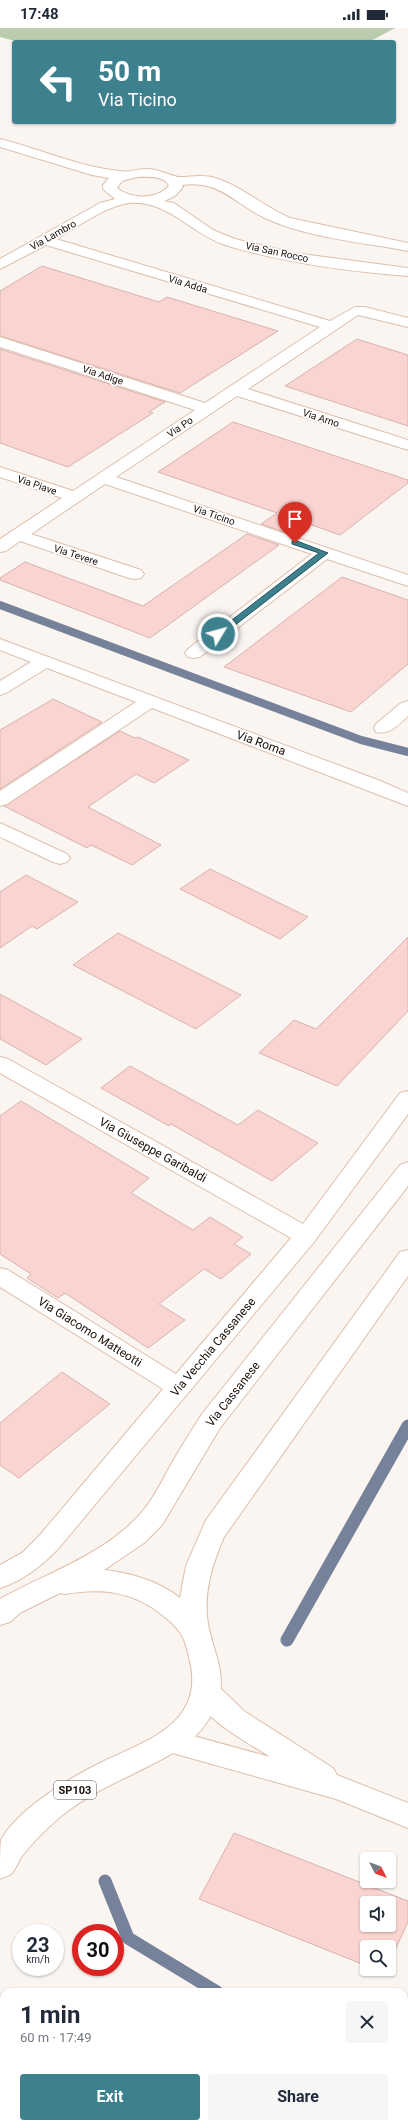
<!DOCTYPE html>
<meta charset="utf-8">
<style>
body{margin:0;font-family:Roboto,sans-serif;background:#f6f6f7;color:#1f2937;height:100vh;display:flex;flex-direction:column;font-size:15px;white-space:nowrap}
*{box-sizing:border-box;margin:0}
p{font-size:13px;color:#747a83}
.icon{flex:none;width:22px;height:22px;fill:none;stroke:currentColor;stroke-width:2;stroke-linecap:round;stroke-linejoin:round}
.map{position:relative;flex:1;overflow:hidden}
.sheet{position:absolute;left:0px;top:1960px;width:408px;height:140px;display:flex;flex-direction:column;background:#fff;border-radius:12px 12px 0 0;box-shadow:0 1px 3px #0004}
.sheet>*{flex:none}
.banner{position:absolute;left:12px;top:12px;width:384px;height:84px;border-radius:4px;box-shadow:0 1px 3px #0004;background:#3d818f;color:#fff;overflow:hidden}
.needle{width:26px;rotate:132deg}
.buttons{position:absolute;left:360px;top:1824px;display:grid;gap:8px}
.buttons a{display:grid;place-items:center;width:36px;height:36px;border-radius:4px;background:#fff;box-shadow:0 1px 3px #0004;font-size:20px}
.speed{position:absolute;left:12px;top:1896px;display:flex;gap:8px;font-size:20px;font-weight:700;text-align:center}
.speed>*{display:grid;place-content:center;width:52px;height:52px;border-radius:50%;background:#fff;box-shadow:0 1px 3px #0004;line-height:1}
.speed small{font-size:10px;font-weight:400}
.speed .limit{border:6px solid #d22;background:#fff;color:#111}
.pin{position:absolute;display:grid;place-items:center;width:34px;height:34px;color:#fff;margin:-41px -17px;border-radius:50% 50% 50% 0;rotate:-45deg;box-shadow:0 0 4px #0007}
.pin .icon{rotate:45deg}
.me{position:absolute;width:44px;margin:-22px;rotate:53deg;stroke-linejoin:round;filter:drop-shadow(0 0 3px #0008)}
.turn{display:flex;align-items:center;gap:14px;height:84px;padding:0 20px;font-size:18px}
.turn .icon{width:52px;height:52px;stroke-width:2.5}
.turn b{display:block;font-size:28px;line-height:34px}
.round{display:grid;place-items:center;flex:none;width:42px;height:42px;border-radius:4px;background:#f6f6f7}
.head{display:flex;align-items:center;justify-content:space-between;height:68px;padding:0 20px}
h1{font-size:24px;font-weight:700;line-height:30px}
.action{display:flex;gap:8px;margin-top:auto;padding:8px 20px}
.action a{flex:1;height:46px;border-radius:4px;background:#3d818f;color:#fff;font-size:16px;font-weight:700;line-height:46px;text-align:center}
.action a+a{background:#f6f6f7;color:#1f2937}
.status{display:flex;justify-content:space-between;align-items:center;height:28px;padding:0 20px;background:#fff;direction:ltr}
.status svg{height:11px;fill:currentColor}
.map>svg:first-child{display:block}
.green{fill:#bbcbad}
.lines{fill:none;stroke-linecap:round;stroke-linejoin:round}
.stream-far1{stroke:#768299;stroke-width:8}
.stream{stroke:#768299;stroke-width:13}
.building{fill:#fad4d0;stroke:#d7b3af;fill-rule:evenodd}
.minor-casing{stroke:#ddbfab;stroke-width:2}
.major-casing{stroke:#ddbfab;stroke-width:2}
.minor{fill:#fff;fill-rule:evenodd}
.major{fill:#fff;fill-rule:evenodd}
.route{fill:#3d818f;stroke:#28545d}
.labels{text-anchor:middle;dominant-baseline:central;stroke-width:3.5;stroke-linejoin:round;paint-order:stroke}
.far-street-label{font-size:10px;fill:#180d07;stroke:#fff}
.shield{fill:#fff;stroke:#5d5651;stroke-width:1}
.shield-label{font-size:11px;font-weight:bold;fill:#180d07}
.street-label{font-size:12px;fill:#180d07;stroke:#fff}
</style>
<div class="status"><b>17:48</b><svg viewBox="0 0 49 12"><path d="M0 12V9h3v3zM5 12V6h3v6zM10 12V3h3v9zM15 12V0h3v12zM26 1h20v11H26zM47 4h2v5h-2z"/></svg></div>
<div class="map">
<svg width="408" height="2100" viewBox="0 0 408 2100">
<rect width="100%" height="100%" fill="#fbf5f1"/>
<path class="green" d="M 0,0 L 395,0 L 369,14 L 19,14 L 0,9 Z"/>
<g class="lines">
<path class="stream-far1" d="M 0,577 L 361,712 L 408,724"/>
<path class="stream" d="M 287,1612 L 408,1398
M 105,1853 L 128,1910 L 217,1964
M 404,2076 L 408,2079"/>
</g>
<path class="building" d="M 42,238 L 159,274 L 167,269 L 278,303 L 180,365 L 0,308 L 0,263 Z
M 357,311 L 408,327 L 408,398 L 285,358 Z
M 0,321 L 165,374 L 149,384 L 153,385 L 68,439 L 0,415 Z
M 233,394 L 408,452 L 408,455 L 340,507 L 309,496 L 293,507 L 261,496 L 277,485 L 158,444 Z
M 247,506 L 279,517 L 150,610 L 0,552 L 0,550 L 25,534 L 143,578 Z
M 342,549 L 408,572 L 408,636 L 351,684 L 224,639 Z
M 53,671 L 102,694 L 0,761 L 0,702 Z
M 120,703 L 135,710 L 138,709 L 189,732 L 154,755 L 136,746 L 88,779 L 161,817 L 132,837 L 91,817 L 87,820 L 4,778 Z
M 210,841 L 308,889 L 280,911 L 180,861 Z
M 26,847 L 78,874 L 37,901 L 32,898 L 0,920 L 0,864 Z
M 118,905 L 241,967 L 196,1001 L 73,937 Z
M 408,909 L 408,983 L 337,1058 L 259,1025 L 294,992 L 316,1001 Z
M 0,966 L 82,1011 L 46,1037 L 0,1011 Z
M 130,1038 L 238,1097 L 258,1082 L 318,1115 L 272,1153 L 171,1096 L 169,1098 L 101,1060 Z
M 21,1073 L 149,1150 L 131,1165 L 193,1202 L 210,1189 L 243,1209 L 234,1216 L 251,1226 L 221,1251 L 204,1241 L 159,1276 L 185,1292 L 148,1320 L 65,1265 L 58,1270 L 27,1250 L 31,1246 L 0,1226 L 0,1088 Z
M 62,1344 L 110,1376 L 19,1450 L 0,1437 L 0,1395 Z
M 234,1805 L 408,1873 L 408,1894 L 389,1935 L 389,1919 L 367,1919 L 367,1938 L 199,1871 ZM 367,1875 L 389,1875 L 389,1897 L 367,1897 Z"/>
<g class="lines">
<defs>
<path id="minor" d="M 0,111 C 40,121 79,139 120,143 C 130,145 140,140 150,141 C 159,142 175,149 179,149 C 192,149 203,146 215,150 C 242,158 264,179 290,190 L 408,215 L 408,223 C 361,214 308,210 265,190 C 233,175 221,152 182,157 L 183,159 L 175,168 L 164,173 L 174,175 L 213,202 L 235,211 L 294,225 L 408,240 L 408,248 C 352,244 279,234 225,217 C 192,206 167,172 130,175 C 107,177 76,200 56,211 L 330,293 L 355,279 L 365,279 L 408,290 L 408,299 L 358,287 L 248,361 L 408,412 L 408,422 L 237,368 L 116,449 L 408,547 L 408,558 L 327,531 L 200,629 L 194,630 L 188,629 L 185,625 L 188,621 L 312,526 L 105,456 L 31,506 L 141,542 L 144,546 L 141,550 L 135,551 L 129,550 L 20,513 L 6,523 L 0,524 L 0,511 L 62,470 L 0,449 L 0,439 L 73,463 L 195,382 L 0,319 L 0,309 L 205,375 L 320,299 L 46,217 L 0,241 L 0,231 L 100,175 L 115,171 L 103,161 L 103,157 L 109,150 L 92,147 L 0,119 ZM 137,149 C 147,149 164,147 169,158 C 156,172 131,171 117,160 L 122,153 Z
M 0,611 L 378,752 L 408,765 L 408,778 L 152,680 L 7,776 L 0,778 L 0,763 L 136,674 L 47,640 L 6,665 L 0,667 L 0,653 L 31,634 L 0,622 Z
M 408,673 L 408,688 C 398,697 390,707 376,704 L 374,700 L 376,696 L 401,675 Z
M 0,795 L 67,826 L 70,830 L 67,834 L 60,836 L 53,834 L 0,809 Z
M 0,1029 L 8,1031 L 303,1196 L 400,1065 L 408,1063 L 408,1086 L 314,1214 L 58,1521 C 41,1538 23,1553 0,1560 L 0,1537 L 22,1525 L 40,1507 L 163,1361 L 0,1259 L 0,1240 L 8,1242 L 176,1346 L 291,1210 L 0,1045 Z
M 206,1653 L 216,1656 L 244,1683 L 333,1740 L 337,1747 L 408,1775 L 408,1800 L 336,1771 L 162,1722 L 158,1714 L 162,1706 L 172,1702 L 270,1729 C 243,1711 207,1694 192,1664 L 196,1656 Z"/>
<path id="major" d="M 408,1134 L 408,1158 L 220,1400 L 162,1497 L 144,1515 L 104,1542 C 131,1545 159,1553 180,1570 L 186,1538 L 206,1492 L 400,1224 L 408,1222 L 408,1248 L 224,1509 C 212,1537 203,1565 208,1596 C 212,1620 226,1644 219,1668 C 205,1714 172,1726 133,1746 C 107,1758 82,1771 60,1789 C 46,1801 33,1814 22,1828 C 18,1834 16,1841 11,1846 C 9,1848 3,1849 0,1851 C 0,1842 0,1818 1,1812 C 17,1782 68,1751 98,1736 C 142,1714 205,1698 190,1633 C 185,1612 184,1605 166,1590 C 136,1564 104,1559 65,1566 L 60,1565 L 20,1585 L 10,1594 L 0,1597 L 0,1571 C 48,1544 105,1527 142,1484 C 155,1469 163,1450 173,1433 C 182,1417 192,1402 202,1386 L 400,1137 Z"/>
</defs>
<use href="#minor" class="minor-casing"/>
<use href="#major" class="major-casing"/>
<use href="#minor" class="minor"/>
<use href="#major" class="major"/>
</g>
<path class="route" d="M 292,513 L 297,513 L 328,525 L 221,608 L 215,608 L 215,605 L 319,525 L 292,516 Z"/>
<g class="labels">
<g class="far-street-label">
<text transform="translate(53 207) rotate(-29)">Via Lambro</text>
<text transform="translate(277 224) rotate(12)">Via San Rocco</text>
<text transform="translate(188 256) rotate(17)">Via Adda</text>
<text transform="translate(103 347) rotate(18)">Via Adige</text>
<text transform="translate(321 390) rotate(18)">Via Arno</text>
<text transform="translate(180 399) rotate(-34)">Via Po</text>
<text transform="translate(37 457) rotate(19)">Via Piave</text>
<text transform="translate(214 487) rotate(19)">Via Ticino</text>
<text transform="translate(76 527) rotate(18)">Via Tevere</text>
</g>
<rect class="shield" x="54" y="1753" width="42" height="18" rx="3"/>
<g class="shield-label">
<text x="75" y="1762">SP103</text>
</g>
<g class="street-label">
<text transform="translate(261 715) rotate(20)">Via Roma</text>
<text transform="translate(153 1122) rotate(29)">Via Giuseppe Garibaldi</text>
<text transform="translate(90 1304) rotate(32)">Via Giacomo Matteotti</text>
<text transform="translate(213 1319) rotate(-50)">Via Vecchia Cassanese</text>
<text transform="translate(233 1366) rotate(-52)">Via Cassanese</text>
</g>
</g>
</svg>
<div class="buttons">
<a><svg class="needle" viewBox="-14 -14 28 28"><path d="M0-13l5 13h-10z" fill="#e53935"/><path d="M0 13l5-13h-10z" fill="#747a83"/></svg></a>
<a><svg class="icon" aria-label="sound" viewBox="0 0 24 24"><path d="M4 9h4l5-4v14l-5-4H4zM17 9q2 3 0 6"/></svg></a>
<a><svg class="icon" aria-label="search" viewBox="0 0 24 24"><circle cx="10" cy="10" r="6"/><path d="M15 15l6 6"/></svg></a>
</div>
<div class="speed"><div>23<small>km/h</small></div><div class="limit">30</div></div>
<div class="pin" style="left:295px;top:515px;background:#d93025"><svg class="icon" aria-label="arrive" viewBox="0 0 24 24"><path d="M6 21V4h12l-3 4 3 4H6"/></svg></div>
<svg class="me" style="left:218px;top:606px" viewBox="-20 -20 40 40"><circle r="17" fill="#3d818f" stroke="#fff" stroke-width="3"/><path d="M0-11L8 9 0 5-8 9z" fill="#fff"/></svg>
<div class="banner">
<div class="turn"><svg class="icon" aria-label="left" viewBox="0 0 24 24"><path d="M17 20v-9H6M10 6l-5 5 5 5"/></svg><div><b>50 m</b>Via Ticino</div></div>
</div>
<section class="sheet">
<div class="head"><div><h1>1 min</h1><p>60 m · 17:49</p></div><a class="round"><svg class="icon" aria-label="close" viewBox="0 0 24 24"><path d="M6 6l12 12M18 6L6 18"/></svg></a></div>
<div class="action"><a>Exit</a><a>Share</a></div>
</section>
</div>
